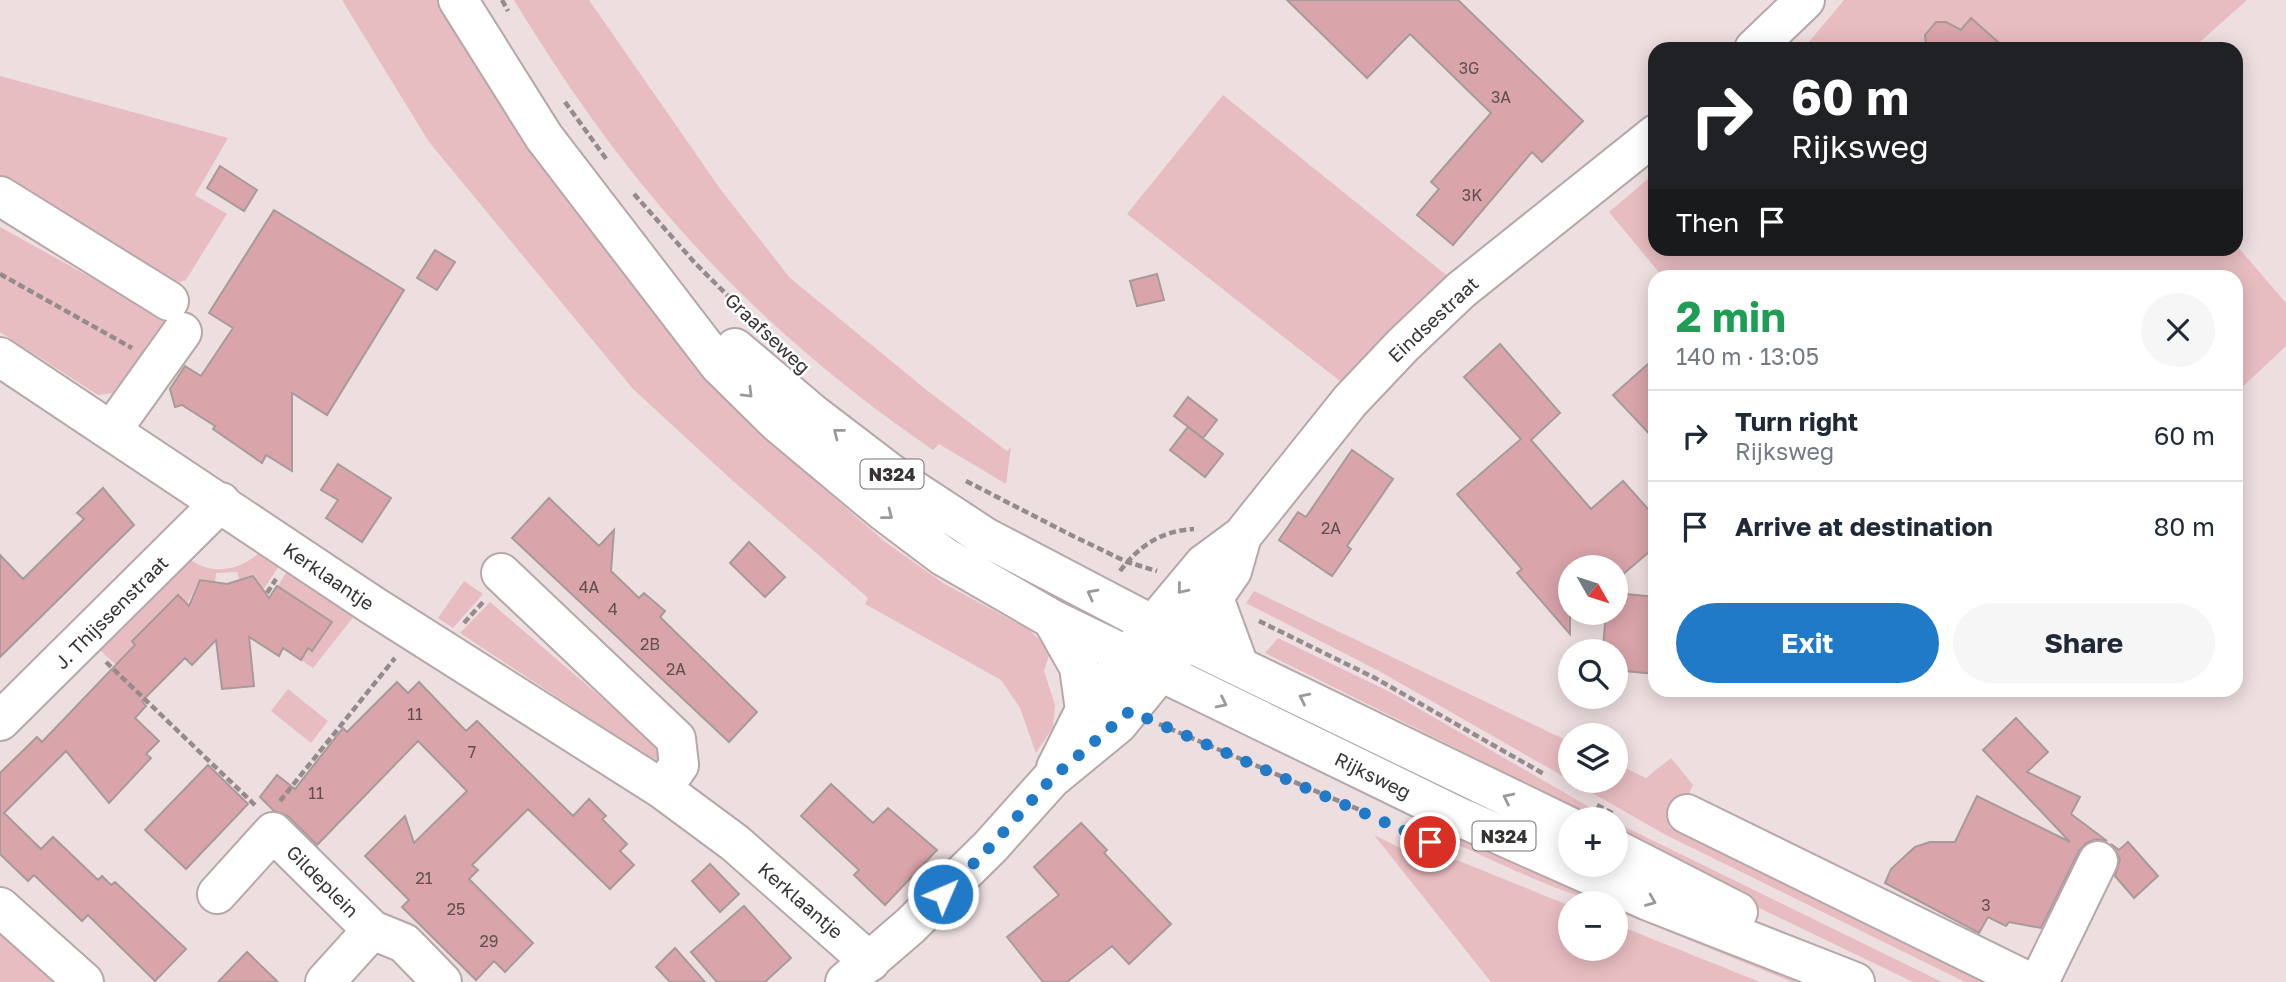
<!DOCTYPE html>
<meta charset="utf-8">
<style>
body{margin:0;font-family:"Golos Text",sans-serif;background:#f6f6f7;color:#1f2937;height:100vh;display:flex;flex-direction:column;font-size:26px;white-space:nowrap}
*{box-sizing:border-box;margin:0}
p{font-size:23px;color:#747a83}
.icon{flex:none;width:38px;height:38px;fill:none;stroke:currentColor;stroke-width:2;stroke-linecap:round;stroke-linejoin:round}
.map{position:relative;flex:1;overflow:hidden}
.sheet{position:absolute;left:1648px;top:270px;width:595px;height:427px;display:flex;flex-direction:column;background:#fff;border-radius:21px;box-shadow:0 4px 18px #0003}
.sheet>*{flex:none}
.banner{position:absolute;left:1648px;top:42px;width:595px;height:214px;border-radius:21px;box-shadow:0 4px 18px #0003;background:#202124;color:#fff;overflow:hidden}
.needle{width:46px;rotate:129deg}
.controls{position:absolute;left:1558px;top:555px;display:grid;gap:14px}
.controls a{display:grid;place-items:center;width:70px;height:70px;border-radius:50%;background:#fff;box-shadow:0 4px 18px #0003;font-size:35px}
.pin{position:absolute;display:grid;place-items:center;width:60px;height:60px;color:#fff;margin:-30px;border:4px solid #fff;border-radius:50%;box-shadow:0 2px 7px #0007}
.me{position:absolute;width:77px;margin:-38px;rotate:45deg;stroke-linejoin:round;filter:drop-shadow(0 0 5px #0008)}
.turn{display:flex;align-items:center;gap:24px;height:147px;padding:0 28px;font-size:32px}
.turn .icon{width:91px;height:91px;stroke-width:2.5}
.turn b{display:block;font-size:49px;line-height:60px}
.then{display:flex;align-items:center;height:66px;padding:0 28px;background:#0003;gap:14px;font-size:26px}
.round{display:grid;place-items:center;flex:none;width:74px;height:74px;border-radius:37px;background:#f6f6f7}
.headline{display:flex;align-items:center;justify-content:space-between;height:119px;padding:0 28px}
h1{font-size:42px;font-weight:700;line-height:52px;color:#1e9e55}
.button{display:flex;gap:14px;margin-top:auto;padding:14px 28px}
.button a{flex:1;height:80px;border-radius:42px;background:#217ac7;color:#fff;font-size:28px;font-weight:700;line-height:80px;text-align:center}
.button a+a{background:#f6f6f7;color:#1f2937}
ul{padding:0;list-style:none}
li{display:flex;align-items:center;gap:21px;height:91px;padding:0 28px;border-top:2px solid #e0e1e3}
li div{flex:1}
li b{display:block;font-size:26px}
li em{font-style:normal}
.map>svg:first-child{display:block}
.green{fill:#e8bdc1}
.building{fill:#d9a4aa;stroke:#a89a9b;stroke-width:2}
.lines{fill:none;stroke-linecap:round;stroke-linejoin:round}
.minor-casing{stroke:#b6a8a9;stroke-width:42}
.major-casing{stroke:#b6a8a9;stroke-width:42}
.path{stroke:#958b8c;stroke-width:4.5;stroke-dasharray:7 3.5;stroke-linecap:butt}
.minor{stroke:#fff;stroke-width:38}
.major{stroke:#fff;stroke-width:38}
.oneway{stroke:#9c9999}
.route{stroke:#217ac7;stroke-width:12;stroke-dasharray:0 21.6}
.labels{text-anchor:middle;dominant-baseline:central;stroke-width:5;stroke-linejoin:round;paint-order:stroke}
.number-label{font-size:16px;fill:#604f51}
.shield{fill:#fff;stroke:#747070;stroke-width:2}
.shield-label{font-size:18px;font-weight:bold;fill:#383333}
.street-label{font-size:19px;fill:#383333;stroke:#fff}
</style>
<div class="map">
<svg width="2286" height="982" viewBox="0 0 2286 982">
<rect width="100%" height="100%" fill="#eddedf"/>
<path class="green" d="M 342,0 L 439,0 L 493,94 L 539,159 L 758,414 L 789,458 L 884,541 L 943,583 L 1028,629 L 1051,650 L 1044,671 L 1055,705 L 1053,727 L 1036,753 L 1020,708 L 1001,680 L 865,604 L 868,598 L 733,481 L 633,389 L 429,142 Z
M 514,0 L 589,0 L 721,190 L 790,278 L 929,392 L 1007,451 L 1011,447 L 1006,484 L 939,444 L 933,450 C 750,324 629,190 514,0 Z
M 1844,0 L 2247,0 L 2192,49 L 1803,49 Z
M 0,76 L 228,138 L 195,195 L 227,214 L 186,280 L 173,284 L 0,184 Z
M 1223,95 L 1450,278 L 1345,385 L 1127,214 Z
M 1655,173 L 1656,248 L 2236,248 L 2237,246 L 2286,303 L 2286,346 L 2237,392 L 2236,276 L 1662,276 L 1609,212 Z
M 0,227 L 166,319 L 125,385 L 114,393 L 98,395 L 0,332 Z
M 259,553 L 279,566 L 263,590 L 253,574 L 240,581 L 237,572 L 216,573 L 215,583 L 200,579 L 187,604 L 178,596 L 132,641 L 148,658 L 129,677 L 100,650 L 191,560 C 213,576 240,570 259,553 Z
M 287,571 L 355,615 L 313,668 L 301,660 L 308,648 L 313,651 L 332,621 L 278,586 Z
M 464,581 L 483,594 L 453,628 L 438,618 Z
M 1254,591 L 1570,742 L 1570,780 L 1615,780 L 1615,763 L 1646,778 L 1671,758 L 1693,785 L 1673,825 L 1987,982 L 1965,982 L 1664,834 L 1379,671 L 1246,603 Z
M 490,602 L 666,753 L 666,769 L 460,633 Z
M 1278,638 L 1390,692 L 1610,819 L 1589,819 L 1504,772 L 1265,653 Z
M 288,689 L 328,721 L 311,743 L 271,711 Z
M 1615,822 L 1942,982 L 1913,982 L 1691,875 L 1615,835 Z
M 1374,835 L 1431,863 L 1457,860 L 1570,906 L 1570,948 L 1615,948 L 1615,924 L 1760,982 L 1491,982 Z
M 1458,837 L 1813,982 L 1792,982 L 1615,910 L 1615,903 C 1577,903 1494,860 1456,844 Z
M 0,928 L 56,982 L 0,982 Z"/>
<path class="building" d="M 1287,0 L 1458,0 L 1583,121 L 1542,162 L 1532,152 L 1453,245 L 1417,215 L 1439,189 L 1431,182 L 1491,113 L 1410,34 L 1367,78 Z
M 1971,18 L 2006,49 L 1926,49 L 1925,35 L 1936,22 L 1946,22 L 1961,30 Z
M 220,166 L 257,190 L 244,211 L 207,188 Z
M 274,210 L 404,290 L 327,415 L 292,393 L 292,471 L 266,455 L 262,463 L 213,429 L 215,426 L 182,405 L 175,407 L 170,389 L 185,366 L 201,376 L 233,328 L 209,313 Z
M 435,250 L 455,262 L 437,290 L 417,278 Z
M 1157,274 L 1164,300 L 1137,306 L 1130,281 Z
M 1500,344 L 1560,413 L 1531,440 L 1591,509 L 1623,481 L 1656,518 L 1656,546 L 1615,581 L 1615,567 L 1570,567 L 1570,634 L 1517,573 L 1522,569 L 1457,494 L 1521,439 L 1464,377 Z
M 1656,357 L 1656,441 L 1613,395 Z
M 1188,397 L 1217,420 L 1203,438 L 1174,416 Z
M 1188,427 L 1223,454 L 1205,477 L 1170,450 Z
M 1352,450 L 1393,479 L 1347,546 L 1351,549 L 1332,576 L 1279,540 L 1298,512 L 1306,517 Z
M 338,464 L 391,498 L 362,542 L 326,518 L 338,500 L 321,490 Z
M 103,488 L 134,525 L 0,657 L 0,555 L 23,579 L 84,519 L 77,513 Z
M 549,498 L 599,546 L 614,530 L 611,571 L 639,598 L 644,593 L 665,611 L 660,617 L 757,712 L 729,742 L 512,538 Z
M 749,542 L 785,577 L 765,597 L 730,563 Z
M 253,576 L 269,598 L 277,586 L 332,622 L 312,651 L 308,648 L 301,660 L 283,648 L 279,656 L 249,637 L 254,686 L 222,689 L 216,640 L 192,665 L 185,658 L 142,701 L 146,706 L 135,718 L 159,741 L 146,754 L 151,758 L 109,803 L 66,751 L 4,813 L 41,849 L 53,837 L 98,880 L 102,876 L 111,885 L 115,882 L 186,949 L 155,981 L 88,915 L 82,921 L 34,875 L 28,881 L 0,854 L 0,773 L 37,737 L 42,742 L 135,645 L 132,641 L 178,595 L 189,606 L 200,580 L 227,584 Z
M 1615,593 L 1656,597 L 1656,674 L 1624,671 L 1615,661 L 1615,651 L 1606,651 L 1603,647 L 1606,612 L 1615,612 Z
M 397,682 L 408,693 L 419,682 L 466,731 L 477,721 L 573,816 L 589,799 L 606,816 L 602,819 L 627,844 L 620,851 L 634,865 L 610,889 L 528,809 L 472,865 L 478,870 L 469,879 L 533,943 L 505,972 L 494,961 L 476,980 L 402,907 L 409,900 L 365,856 L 405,816 L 414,843 L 467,791 L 418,741 L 317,845 L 288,816 L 274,811 L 260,797 L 277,775 L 295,789 L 343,728 L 347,732 Z
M 2016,718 L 2048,752 L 2027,772 L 2080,797 L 2071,814 L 2107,841 L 2096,839 L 2086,843 L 2079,851 L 2041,928 L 2009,922 L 2006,926 L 1988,917 L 1979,933 L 1885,883 L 1891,869 L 1915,847 L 1930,842 L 1955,842 L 1977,796 L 2070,842 L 1983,750 Z
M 208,765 L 248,804 L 186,869 L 145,830 Z
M 831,784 L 873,823 L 888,808 L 937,850 L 885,905 L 854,875 L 859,870 L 801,816 Z
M 1081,823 L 1107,850 L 1104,853 L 1171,924 L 1129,964 L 1112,946 L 1067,982 L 1043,982 L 1007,937 L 1059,895 L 1034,867 Z
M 2128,842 L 2158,876 L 2134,898 L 2115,876 L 2120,859 L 2111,844 L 2119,850 Z
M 710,864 L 739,894 L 720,912 L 692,881 Z
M 744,906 L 791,958 L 765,982 L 717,982 L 691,952 Z
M 675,948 L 705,982 L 670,982 L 656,967 Z
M 247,952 L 278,982 L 218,982 Z"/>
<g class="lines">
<defs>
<path id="minor" d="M 1754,49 L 1805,0
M 0,196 L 169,301
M 0,357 L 372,605 L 662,789 L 735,843 L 870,962
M 112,430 L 182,332
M 501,573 L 676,739 L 679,765 L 662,789
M 1153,625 L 1204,564 L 1242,536 L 1350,401 L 1403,345 L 1461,290 L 1656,134
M 1184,640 L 1232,571 L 1242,536
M 0,721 L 221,502
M 1687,814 L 2029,982
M 217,894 L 273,832 L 372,930 L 404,943 L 442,982
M 0,907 L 84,982
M 325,982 L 372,930
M 2039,982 L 2098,861"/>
<path id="major" d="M 458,0 L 544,137 L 719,365 L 779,424 L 882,510 L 943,556 L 1052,619 L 1455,815 L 1646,900 L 1855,982
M 735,348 L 813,414 L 906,485 L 985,537 L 1153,625 L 1570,827
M 1214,598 L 1239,666
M 1052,619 L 1079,667 L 1085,710
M 1056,768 L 1085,710 L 1142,638
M 1615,849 L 1738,912
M 845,982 L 910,926 L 991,846 L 1051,779 L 1118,724 L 1175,654"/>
</defs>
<use href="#minor" class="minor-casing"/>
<use href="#major" class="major-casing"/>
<path class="path" d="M 502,0 L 508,11
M 565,102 L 607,160
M 634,194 L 695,263 L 748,316
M 0,274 L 132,348
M 966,481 L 1071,535 L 1127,562 L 1157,571
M 1120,571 C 1140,545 1161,531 1194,529
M 267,593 L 276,579
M 1259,621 L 1375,678 L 1544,774
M 464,623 L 484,601
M 106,662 L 256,806
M 1159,724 L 1367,813
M 280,801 L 395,658
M 1597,805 L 1614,814"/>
<use href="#minor" class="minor"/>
<use href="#major" class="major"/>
</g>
<defs><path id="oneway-chevron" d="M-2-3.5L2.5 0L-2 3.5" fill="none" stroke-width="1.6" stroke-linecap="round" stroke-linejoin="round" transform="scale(1.75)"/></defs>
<g class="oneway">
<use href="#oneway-chevron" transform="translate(748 393) rotate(45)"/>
<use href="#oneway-chevron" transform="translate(838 433) rotate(-142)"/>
<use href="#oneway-chevron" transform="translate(888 515) rotate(38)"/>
<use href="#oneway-chevron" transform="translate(1182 589) rotate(129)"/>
<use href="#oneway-chevron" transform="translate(1092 594) rotate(-152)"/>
<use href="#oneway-chevron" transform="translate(1304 698) rotate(-154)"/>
<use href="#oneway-chevron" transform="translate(1222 703) rotate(26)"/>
<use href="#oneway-chevron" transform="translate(1508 798) rotate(-154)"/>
<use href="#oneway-chevron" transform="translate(1651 901) rotate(22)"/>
</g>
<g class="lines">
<path class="route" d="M 943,894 L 991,846 L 1051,779 L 1130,711 L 1430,842"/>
</g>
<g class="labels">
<g class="number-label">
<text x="1469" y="68">3G</text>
<text x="1501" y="97">3A</text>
<text x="1472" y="195">3K</text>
<text x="1331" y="528">2A</text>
<text x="589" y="587">4A</text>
<text x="613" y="609">4</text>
<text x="650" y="644">2B</text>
<text x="676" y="669">2A</text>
<text x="415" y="714">11</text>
<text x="472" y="752">7</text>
<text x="316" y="793">11</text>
<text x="424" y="878">21</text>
<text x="1986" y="905">3</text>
<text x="456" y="909">25</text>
<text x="489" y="941">29</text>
</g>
<g class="shield">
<rect x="860.5" y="459.5" width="63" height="29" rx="5"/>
<rect x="1472.5" y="821.5" width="63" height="29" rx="5"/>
</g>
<g class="shield-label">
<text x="892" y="474">N324</text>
<text x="1504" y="836">N324</text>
</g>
<g class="street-label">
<text transform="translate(1433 319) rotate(-43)">Eindsestraat</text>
<text transform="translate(768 333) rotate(43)">Graafseweg</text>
<text transform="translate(329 576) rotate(34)">Kerklaantje</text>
<text transform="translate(111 612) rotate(-45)">J. Thijssenstraat</text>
<text transform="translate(1373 775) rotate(26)">Rijksweg</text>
<text transform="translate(323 881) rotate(45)">Gildeplein</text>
<text transform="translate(801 900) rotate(41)">Kerklaantje</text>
</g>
</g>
</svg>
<div class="controls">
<a><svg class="needle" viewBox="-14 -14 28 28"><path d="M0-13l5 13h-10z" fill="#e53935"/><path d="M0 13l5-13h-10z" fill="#747a83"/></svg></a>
<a><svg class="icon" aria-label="search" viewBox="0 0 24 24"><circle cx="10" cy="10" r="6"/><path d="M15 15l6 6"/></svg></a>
<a><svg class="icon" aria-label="layers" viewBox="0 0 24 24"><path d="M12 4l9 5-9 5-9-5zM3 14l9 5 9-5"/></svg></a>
<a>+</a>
<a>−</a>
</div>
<div class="pin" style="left:1430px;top:842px;background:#d93025"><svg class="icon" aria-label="arrive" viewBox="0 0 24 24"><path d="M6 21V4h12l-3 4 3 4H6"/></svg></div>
<svg class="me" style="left:943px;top:894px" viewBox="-20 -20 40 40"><circle r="17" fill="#217ac7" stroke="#fff" stroke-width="3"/><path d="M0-11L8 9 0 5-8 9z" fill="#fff"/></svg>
<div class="banner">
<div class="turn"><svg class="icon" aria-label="right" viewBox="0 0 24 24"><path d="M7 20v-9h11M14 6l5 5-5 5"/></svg><div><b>60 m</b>Rijksweg</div></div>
<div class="then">Then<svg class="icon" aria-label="arrive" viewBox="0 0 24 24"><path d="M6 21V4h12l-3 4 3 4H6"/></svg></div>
</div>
<section class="sheet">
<div class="headline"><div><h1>2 min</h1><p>140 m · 13:05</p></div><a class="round"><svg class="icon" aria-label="close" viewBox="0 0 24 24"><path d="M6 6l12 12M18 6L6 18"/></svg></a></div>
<ul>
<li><svg class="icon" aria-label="right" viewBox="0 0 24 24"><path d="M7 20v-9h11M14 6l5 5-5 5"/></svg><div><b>Turn right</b><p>Rijksweg</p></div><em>60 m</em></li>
<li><svg class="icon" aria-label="arrive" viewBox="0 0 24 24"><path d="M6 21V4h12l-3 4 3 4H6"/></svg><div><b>Arrive at destination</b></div><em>80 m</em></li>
</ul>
<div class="button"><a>Exit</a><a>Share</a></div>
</section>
</div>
